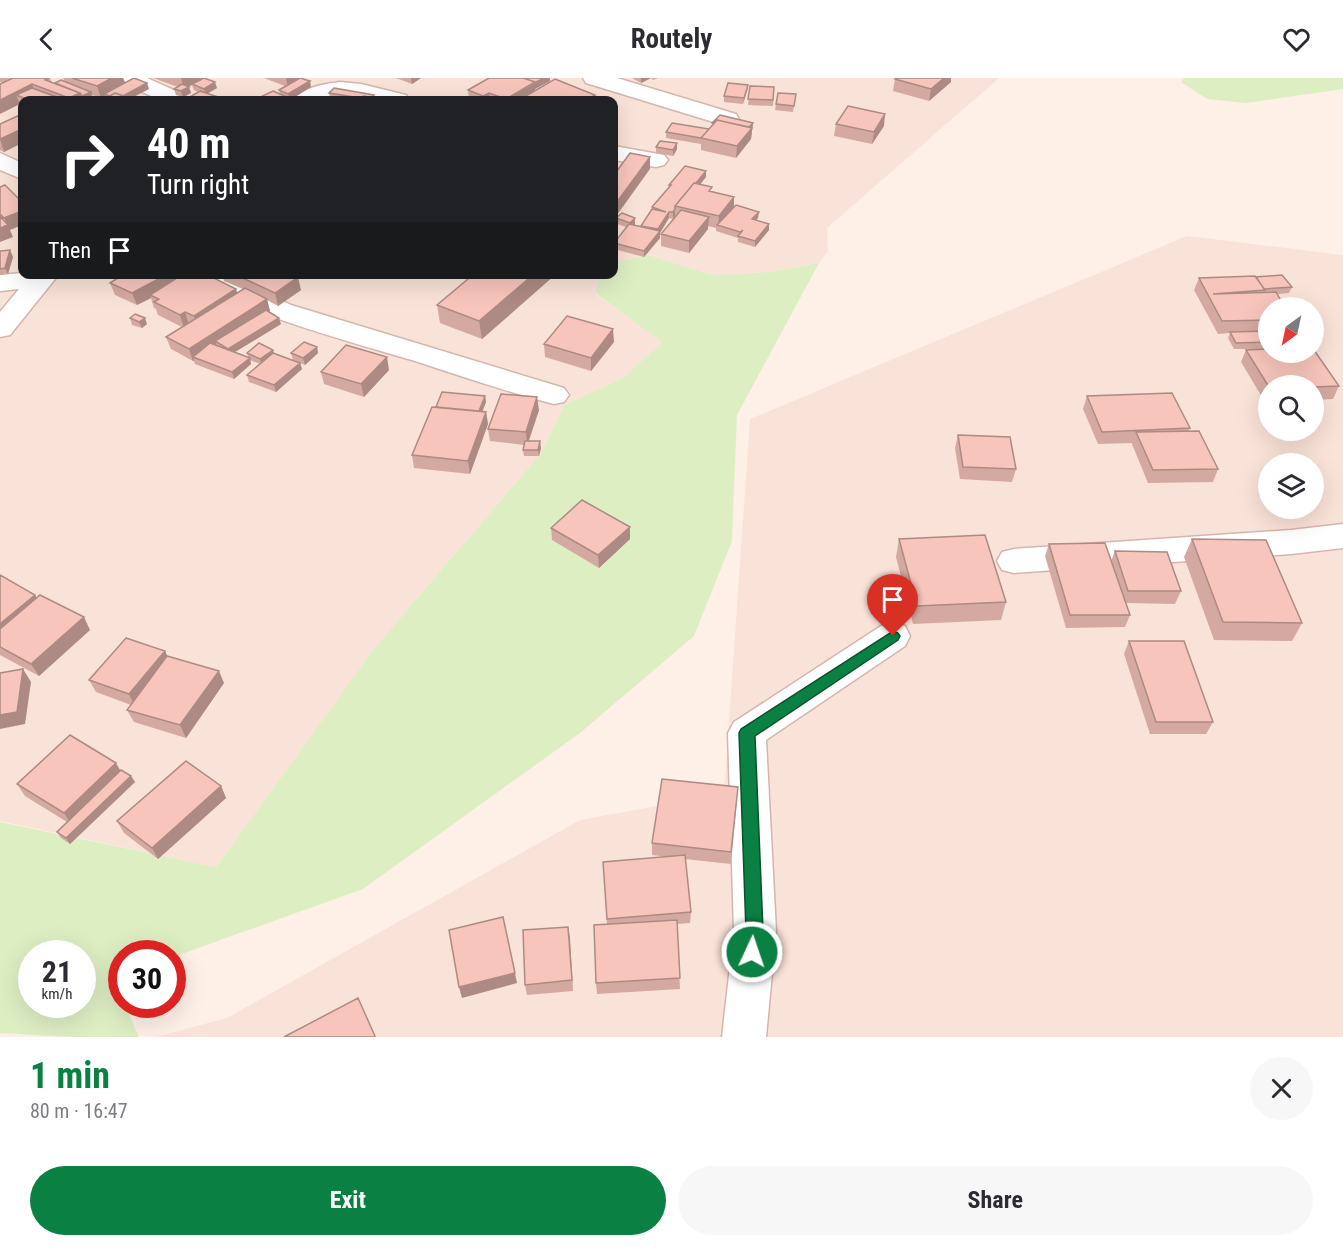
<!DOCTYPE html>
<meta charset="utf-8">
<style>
body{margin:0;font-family:"Roboto Condensed",sans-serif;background:#f7f7f7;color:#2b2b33;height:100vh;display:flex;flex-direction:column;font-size:22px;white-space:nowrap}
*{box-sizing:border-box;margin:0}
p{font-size:20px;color:#7c7c81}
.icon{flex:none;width:33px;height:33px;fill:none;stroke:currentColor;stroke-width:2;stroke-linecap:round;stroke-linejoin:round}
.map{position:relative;height:959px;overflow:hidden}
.drawer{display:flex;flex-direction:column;background:#fff;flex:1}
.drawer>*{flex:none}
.hud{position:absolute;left:18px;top:18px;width:600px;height:183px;border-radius:12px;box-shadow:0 6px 24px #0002;background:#202124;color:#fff;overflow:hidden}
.needle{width:39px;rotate:213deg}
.buttons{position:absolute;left:1258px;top:219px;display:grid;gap:12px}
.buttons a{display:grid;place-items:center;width:66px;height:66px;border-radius:50%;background:#fff;box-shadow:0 6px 24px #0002;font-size:30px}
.speed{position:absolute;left:18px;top:862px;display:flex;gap:12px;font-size:30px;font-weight:700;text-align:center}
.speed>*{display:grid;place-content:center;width:78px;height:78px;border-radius:50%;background:#fff;box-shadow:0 6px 24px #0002;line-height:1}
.speed small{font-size:15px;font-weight:400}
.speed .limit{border:9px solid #d22;background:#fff;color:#111}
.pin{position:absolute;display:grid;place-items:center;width:51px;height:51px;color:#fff;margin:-62px -26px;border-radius:50% 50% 50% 0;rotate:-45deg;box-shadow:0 0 6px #0007}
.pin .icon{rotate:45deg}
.me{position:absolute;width:66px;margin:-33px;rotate:3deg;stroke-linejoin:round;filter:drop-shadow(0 0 4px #0008)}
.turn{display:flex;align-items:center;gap:21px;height:126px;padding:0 30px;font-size:27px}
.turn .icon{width:78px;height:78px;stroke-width:2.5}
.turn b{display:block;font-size:42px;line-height:51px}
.then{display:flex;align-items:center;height:57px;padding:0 30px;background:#0003;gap:12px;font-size:22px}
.round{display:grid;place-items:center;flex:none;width:63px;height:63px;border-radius:32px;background:#f7f7f7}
.head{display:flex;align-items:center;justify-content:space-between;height:102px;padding:0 30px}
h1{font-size:36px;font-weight:700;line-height:45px;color:#0b8043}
.action{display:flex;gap:12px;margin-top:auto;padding:12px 30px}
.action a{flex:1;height:69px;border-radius:36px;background:#0b8043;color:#fff;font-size:24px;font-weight:700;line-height:69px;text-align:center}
.action a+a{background:#f7f7f7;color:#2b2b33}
header{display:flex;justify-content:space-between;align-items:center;height:78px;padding:0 30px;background:#fff;font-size:27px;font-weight:700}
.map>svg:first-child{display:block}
.residential{fill:#f9e2d7;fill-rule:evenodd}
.green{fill:#deeec3;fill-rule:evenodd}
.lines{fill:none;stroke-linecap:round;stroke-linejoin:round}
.street-casing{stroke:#d4b6ae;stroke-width:3}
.street{fill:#fff;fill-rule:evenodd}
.wall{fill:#d4a9a1}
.shaded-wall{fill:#ad8a83}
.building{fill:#f7c5bb;stroke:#ad8a83;stroke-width:1.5}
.route{fill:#0b8043;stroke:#07532c;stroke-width:1.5}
</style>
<header><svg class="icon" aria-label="back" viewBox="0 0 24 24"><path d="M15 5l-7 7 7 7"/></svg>Routely<svg class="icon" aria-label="heart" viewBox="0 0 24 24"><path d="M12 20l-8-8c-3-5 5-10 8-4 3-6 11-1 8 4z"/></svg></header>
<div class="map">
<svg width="1343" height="959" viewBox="0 0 1343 959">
<rect width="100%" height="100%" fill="#fef0e7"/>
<path class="residential" d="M 0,0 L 999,0 L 827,150 L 828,173 L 819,185 L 768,194 L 713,197 L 648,177 L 614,184 L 614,22 L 22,22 L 22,196 L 601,197 L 595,216 L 663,263 L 623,300 L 564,327 L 541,375 L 373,572 L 216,789 L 0,743 Z
M 1187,158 L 1343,177 L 1343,959 L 156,959 L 227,940 L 580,742 L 724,716 L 750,341 ZM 1269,230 L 1314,230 L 1314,274 L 1269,274 ZM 1269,308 L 1314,308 L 1314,352 L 1269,352 ZM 1269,386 L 1314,386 L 1314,430 L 1269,430 Z"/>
<path class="green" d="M 1184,0 L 1343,0 L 1343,11 L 1246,25 L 1207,21 L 1181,4 Z
M 648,177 L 713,197 L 768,194 L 819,185 L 737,337 L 732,463 L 694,558 L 580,655 L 363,811 L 173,879 L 172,876 L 122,876 L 121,897 L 113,900 L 121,919 L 122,927 L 125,927 L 139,959 L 73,959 L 0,955 L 0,744 L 216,789 L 373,572 L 541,375 L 564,327 L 623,300 L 662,264 L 595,215 L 601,197 L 614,196 L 614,184 ZM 32,876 L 82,876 L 82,927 L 32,927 Z"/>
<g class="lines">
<defs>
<path id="street" d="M 119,0 L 147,0 L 185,17 L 188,22 L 160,22 L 122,5 Z
M 583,0 L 617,0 L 736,36 L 739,41 L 736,46 L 728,48 L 720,46 L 586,5 Z
M 340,4 L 361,6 L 406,17 L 409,22 L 375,22 L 340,17 L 320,22 L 293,22 C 302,9 325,6 340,4 Z
M 614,68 L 664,77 L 668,82 L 664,87 L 656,89 L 614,82 Z
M 0,75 L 22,85 L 22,101 L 0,92 Z
M 22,195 L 59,196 L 10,257 L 0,259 L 0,234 L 19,211 L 0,213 L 0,197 Z
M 191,196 L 223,196 L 291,227 L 564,310 L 569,317 L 564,324 L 554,326 C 507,314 461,298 415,283 C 372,270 213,228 191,196 Z
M 1343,446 L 1343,470 L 1291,476 L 1014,495 L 1002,492 L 997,483 L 1002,474 L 1014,471 L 1291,452 Z
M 893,545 L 905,548 L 910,558 L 905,568 L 766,662 L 776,853 L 766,959 L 722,959 L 734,853 L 728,655 L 734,644 L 881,548 Z"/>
</defs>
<use href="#street" class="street-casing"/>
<use href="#street" class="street"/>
</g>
<path class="wall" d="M 0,0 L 50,0 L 52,5 L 55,5 L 65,4 L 63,0 L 123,0 L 125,5 L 149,11 L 106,20 L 105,18 L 101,20 L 92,17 L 93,20 L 92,20 L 97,22 L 22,22 L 22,30 L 21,29 L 3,5 L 0,4 Z
M 153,0 L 205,0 L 217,10 L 207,16 L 227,22 L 189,22 L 188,20 L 198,14 L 194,12 L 192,7 L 189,9 L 191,15 L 183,19 L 176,17 L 174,11 L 178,9 Z
M 264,0 L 298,0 L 311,9 L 290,22 L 280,16 L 279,12 L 285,8 Z
M 396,0 L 421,0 L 412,6 Z
M 489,0 L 550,0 L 550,3 L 535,11 L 535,12 L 595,22 L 469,22 L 468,12 Z
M 632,0 L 658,0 L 653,2 L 651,0 L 641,5 Z
M 896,0 L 951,0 L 951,4 L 929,23 L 893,13 L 895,1 Z
M 748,7 L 747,13 L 743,26 L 724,24 L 724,18 Z
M 750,8 L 774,9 L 773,28 L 748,27 Z
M 329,15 L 374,21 L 379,22 L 340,22 L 330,21 Z
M 796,16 L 793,34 L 775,32 L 776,26 Z
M 22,36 L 22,65 L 4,74 L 0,72 L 0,46 Z
M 712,45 L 753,45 L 751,61 L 736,80 L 701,72 L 701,66 L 666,60 L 666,54 L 709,51 L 712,47 Z
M 836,46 L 884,48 L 872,66 L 834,58 Z
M 677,65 L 677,71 L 673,78 L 656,75 L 656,69 Z
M 706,99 L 700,106 L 712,114 L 734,119 L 734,129 L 758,140 L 756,142 L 769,152 L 755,169 L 738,164 L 738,160 L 716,153 L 716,150 L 708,148 L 708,151 L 689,175 L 661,168 L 661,156 L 675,139 L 675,138 L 673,141 L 669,140 L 660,155 L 660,160 L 644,179 L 614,171 L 614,164 L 626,149 L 617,146 L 616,140 L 635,140 L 635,147 L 641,149 L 652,131 L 652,129 L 669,110 L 669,107 Z
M 10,172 L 13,179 L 8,196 L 0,197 L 0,173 Z
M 114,196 L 206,196 L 237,215 L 243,211 L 224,203 L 222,196 L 292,196 L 301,212 L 278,228 L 267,222 L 270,233 L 269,234 L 281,246 L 235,274 L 248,279 L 247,275 L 274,275 L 300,285 L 302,291 L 276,314 L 249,304 L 247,297 L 260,286 L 250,282 L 251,286 L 234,301 L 195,286 L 194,283 L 193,283 L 171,271 L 166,259 L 182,249 L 158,237 L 156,231 L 154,230 L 151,220 L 137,227 L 115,217 L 110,205 L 120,199 Z
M 403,196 L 416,196 L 412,200 Z
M 474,196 L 556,196 L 482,261 L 440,245 L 437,227 Z
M 1256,199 L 1292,209 L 1289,215 L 1278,216 L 1269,230 L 1269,274 L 1339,308 L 1333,321 L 1314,322 L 1314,308 L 1269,308 L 1269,324 L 1265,324 L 1241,284 L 1246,272 L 1266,271 L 1234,271 L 1228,260 L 1230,255 L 1218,256 L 1194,212 L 1199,200 Z
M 130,240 L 147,246 L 142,250 L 132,247 Z
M 614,264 L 591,293 L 545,279 L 544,266 Z
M 317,269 L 318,275 L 305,287 L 293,282 L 291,275 Z
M 389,292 L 364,319 L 324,306 L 321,294 Z
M 485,318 L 486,324 L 482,333 L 486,334 L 488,346 L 470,396 L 414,390 L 412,377 L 436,329 Z
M 1087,318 L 1190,350 L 1189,353 L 1218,391 L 1213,404 L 1148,405 L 1132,366 L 1132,365 L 1098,366 L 1083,331 Z
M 539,332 L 529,363 L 541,370 L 539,378 L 524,378 L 523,372 L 524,367 L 490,363 L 488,351 Z
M 958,357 L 1016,391 L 1012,404 L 960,401 L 955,370 Z
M 630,449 L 630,461 L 599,490 L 552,462 L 551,450 Z
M 899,461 L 1006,524 L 1001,542 L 913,546 L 896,479 Z
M 1192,461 L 1302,545 L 1292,563 L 1214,562 L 1184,479 Z
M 1049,466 L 1111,483 L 1115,473 L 1181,513 L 1175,526 L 1126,525 L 1130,537 L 1125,549 L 1066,550 L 1045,478 Z
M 0,497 L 35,517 L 37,520 L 90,552 L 39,598 L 0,577 Z
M 1129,563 L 1213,644 L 1206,656 L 1150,656 L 1124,576 Z
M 165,573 L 167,578 L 224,605 L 186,660 L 134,644 L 127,632 L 131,627 L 96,614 L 89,602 Z
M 121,693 L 131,698 L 135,704 L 70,766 L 61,760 L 57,754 L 67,744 L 25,718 L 17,706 Z
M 221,708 L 226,720 L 158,781 L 124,755 L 117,743 Z
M 737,721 L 731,786 L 685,781 L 691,834 L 690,845 L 677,846 L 680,911 L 597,916 L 596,905 L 607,846 L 603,784 L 669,779 L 652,777 L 652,765 Z
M 568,849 L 573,913 L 527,917 L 525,907 Z"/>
<path class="shaded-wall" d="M 112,0 L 123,0 L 126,6 L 104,16 L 105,18 L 101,20 L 97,8 Z
M 181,0 L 205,0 L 184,11 Z
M 286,0 L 298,0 L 299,3 L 288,9 Z
M 411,0 L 421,0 L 412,6 Z
M 544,0 L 550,0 L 550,3 L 535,11 L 536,16 L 524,19 L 524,22 L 507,22 L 506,21 Z
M 641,0 L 651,0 L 641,5 Z
M 944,0 L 951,0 L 951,4 L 929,23 L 931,11 Z
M 310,3 L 311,9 L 290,22 L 288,16 Z
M 215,4 L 217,10 L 206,16 L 204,11 Z
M 147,5 L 149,11 L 128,22 L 118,21 Z
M 32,6 L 37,18 L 16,17 L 20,26 L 0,36 L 0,22 Z
M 748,7 L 747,13 L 743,26 L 744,20 Z
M 189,9 L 191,15 L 183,19 L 181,13 Z
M 91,14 L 93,20 L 88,22 L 83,22 L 82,18 Z
M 80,15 L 82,22 L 70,22 L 69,20 Z
M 489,15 L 490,22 L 484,22 L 483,18 Z
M 595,17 L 595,22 L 586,22 Z
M 287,19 L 288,22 L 280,22 Z
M 885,36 L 884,48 L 872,66 L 874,54 Z
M 753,45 L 751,61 L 736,80 L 737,68 L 746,53 Z
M 22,51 L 22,65 L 4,74 L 0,61 Z
M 677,65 L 677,71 L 673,78 L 673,72 Z
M 650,79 L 650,91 L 614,141 L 614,128 Z
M 706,93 L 706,99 L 682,129 L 678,128 Z
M 734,119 L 734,131 L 718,148 L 719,138 Z
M 675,131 L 675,138 L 673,141 L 673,134 Z
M 22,133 L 22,147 L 10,152 L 13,159 L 0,164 L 0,150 L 7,147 L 4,140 Z
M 669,134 L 669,140 L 660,155 L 660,160 L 644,179 L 644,173 L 658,156 L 658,151 Z
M 759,134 L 758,140 L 752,147 L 752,141 Z
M 709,139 L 708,151 L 689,175 L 689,163 Z
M 635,140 L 635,147 L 630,151 L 630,145 Z
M 769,146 L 769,152 L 755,169 L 755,163 Z
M 10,172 L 13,179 L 8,196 L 5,190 Z
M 163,196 L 181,196 L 181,199 L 150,217 L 151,220 L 137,227 L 132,215 Z
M 534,196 L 556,196 L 482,261 L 479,243 Z
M 298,199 L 301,212 L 278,228 L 275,215 Z
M 236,211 L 240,223 L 198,251 L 194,238 Z
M 267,221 L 270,233 L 220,266 L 215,263 L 217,268 L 193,279 L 194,283 L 193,283 L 189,271 Z
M 185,234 L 189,247 L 184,250 L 180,237 Z
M 145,240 L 147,246 L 142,250 L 139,244 Z
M 279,240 L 281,246 L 230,277 L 228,271 Z
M 613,251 L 614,264 L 591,293 L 591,280 Z
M 317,269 L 318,275 L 305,287 L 303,280 Z
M 273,272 L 275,278 L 262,287 L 260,281 Z
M 387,279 L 389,292 L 364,319 L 361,306 Z
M 250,280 L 251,286 L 234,301 L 232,294 Z
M 300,285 L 302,291 L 276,314 L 274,307 Z
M 485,318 L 486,324 L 479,343 L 478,337 Z
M 537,319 L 539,332 L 527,367 L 526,354 Z
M 486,334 L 488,346 L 470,396 L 468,383 Z
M 540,363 L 541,370 L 539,378 L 538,372 Z
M 630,449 L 630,461 L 599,490 L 598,477 Z
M 35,517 L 42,530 L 0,565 L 0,546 Z
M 84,539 L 90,552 L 39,598 L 31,586 Z
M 165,573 L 171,586 L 135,628 L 129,616 Z
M 23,591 L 31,604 L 25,646 L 0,651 L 0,637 Z
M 219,593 L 224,605 L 186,660 L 180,647 Z
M 116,685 L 123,697 L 72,747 L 64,735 Z
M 131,698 L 135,704 L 70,766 L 66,760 Z
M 221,708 L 226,720 L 158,781 L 152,770 Z
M 568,849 L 570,860 L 573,913 L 572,902 Z
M 515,895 L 517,905 L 462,920 L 459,909 Z"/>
<path class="building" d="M 13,0 L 49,0 L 45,2 L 80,15 L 69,20 L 32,6 L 0,22 L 0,6 Z
M 72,0 L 112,0 L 97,8 Z
M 134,0 L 147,5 L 123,18 L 115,15 L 110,18 L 104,16 Z
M 204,0 L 215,4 L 204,11 L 192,6 Z
M 300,0 L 310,3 L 288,16 L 279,12 Z
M 489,0 L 523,0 L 535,4 L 506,21 L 489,15 L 483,18 L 468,12 Z
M 523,0 L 544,0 L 534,5 L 535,4 Z
M 896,0 L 944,0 L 931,11 L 895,1 Z
M 555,1 L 595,17 L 586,22 L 532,22 L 524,19 Z
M 61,2 L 91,14 L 82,18 L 80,15 L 55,5 Z
M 728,5 L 748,7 L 744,20 L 724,18 Z
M 182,6 L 189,9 L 181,13 L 174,11 Z
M 750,8 L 774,9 L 773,22 L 748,21 Z
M 32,10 L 65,22 L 29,22 L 16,17 Z
M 334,10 L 374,17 L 371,20 L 364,18 L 360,20 L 329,15 Z
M 200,13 L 227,22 L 196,22 L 188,20 Z
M 273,13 L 287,19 L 280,22 L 254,22 Z
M 115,15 L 135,22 L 102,22 Z
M 778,15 L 796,16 L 794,28 L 776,26 Z
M 364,18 L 379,22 L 357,22 Z
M 91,20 L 97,22 L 85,22 Z
M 848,28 L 885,36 L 874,54 L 836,46 Z
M 22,36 L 22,51 L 0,61 L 0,46 Z
M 720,37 L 753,45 L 749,49 L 717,42 L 713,46 L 712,45 Z
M 717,42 L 752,50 L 737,68 L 701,60 Z
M 672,45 L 709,51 L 701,60 L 666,54 Z
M 660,63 L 677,65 L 673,72 L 656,69 Z
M 630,75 L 650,79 L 614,128 L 614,97 Z
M 685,88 L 706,93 L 696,105 L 694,105 L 675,128 L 675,131 L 673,134 L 669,134 L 658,151 L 641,148 L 652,131 L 666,134 L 652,129 L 671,107 L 669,107 Z
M 694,105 L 712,109 L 709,113 L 734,119 L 719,138 L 675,128 Z
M 5,107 L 22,124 L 22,133 L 4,140 L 0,136 L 0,109 Z
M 736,127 L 759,134 L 752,141 L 769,146 L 755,163 L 738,158 L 743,152 L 740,154 L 717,147 Z
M 681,132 L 709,139 L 689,163 L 661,156 Z
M 622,135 L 635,140 L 630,145 L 616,140 Z
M 0,138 L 8,147 L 0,150 Z
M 629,146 L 660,153 L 644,173 L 614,165 Z
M 10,172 L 5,190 L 0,191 L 0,173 Z
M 124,196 L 164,196 L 166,197 L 132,215 L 110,205 Z
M 183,196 L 206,196 L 236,211 L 194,238 L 185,234 L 180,237 L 154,224 L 159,221 L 150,217 Z
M 234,196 L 292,196 L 298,199 L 275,215 Z
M 474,196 L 534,196 L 479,243 L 437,227 Z
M 1282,197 L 1292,209 L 1264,211 L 1256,199 Z
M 1255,198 L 1265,212 L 1213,216 L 1276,214 L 1285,230 L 1269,230 L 1269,242 L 1222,243 L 1199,200 Z
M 245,210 L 267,221 L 189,271 L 166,259 Z
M 266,232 L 279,240 L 228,271 L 215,263 Z
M 135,236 L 145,240 L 139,244 L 130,240 Z
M 567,238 L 613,251 L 591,280 L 544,266 Z
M 1269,253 L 1269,264 L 1236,265 L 1230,254 Z
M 304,264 L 317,269 L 303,280 L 291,275 Z
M 210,265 L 250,280 L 232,294 L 193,279 Z
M 259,265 L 273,272 L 260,281 L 247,275 Z
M 346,267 L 387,279 L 361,306 L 321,294 Z
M 1269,271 L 1269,274 L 1314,274 L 1314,272 L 1339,308 L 1314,309 L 1314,308 L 1269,308 L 1269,309 L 1246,272 Z
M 273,275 L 300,285 L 274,307 L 247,297 Z
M 442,314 L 485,318 L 479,333 L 436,329 Z
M 1172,315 L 1190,350 L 1102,354 L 1087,318 Z
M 501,316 L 537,319 L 526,354 L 488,351 Z
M 432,329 L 486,334 L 468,383 L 412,377 Z
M 1199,353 L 1218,391 L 1153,392 L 1136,354 Z
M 958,357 L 1010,359 L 1016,391 L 963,389 Z
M 525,363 L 540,363 L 538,372 L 523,372 Z
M 582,422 L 630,449 L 598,477 L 551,450 Z
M 985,457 L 1006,524 L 917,528 L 899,461 Z
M 1192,461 L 1266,462 L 1302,545 L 1223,544 Z
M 1105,465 L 1130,537 L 1070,537 L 1049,466 Z
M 1115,473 L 1167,474 L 1181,513 L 1128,513 Z
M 0,497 L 35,517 L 0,546 Z
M 40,517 L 84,539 L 31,586 L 0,569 L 0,551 Z
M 126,560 L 165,573 L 129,616 L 89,602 Z
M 1129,563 L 1184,563 L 1213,644 L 1156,644 Z
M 167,578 L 219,593 L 180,647 L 127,632 Z
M 23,591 L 17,634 L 0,637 L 0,595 Z
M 70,657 L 116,685 L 64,735 L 17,706 Z
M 186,683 L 221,708 L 152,770 L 117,743 Z
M 121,692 L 131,698 L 66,760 L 57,754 Z
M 662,701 L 738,709 L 731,774 L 652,765 Z
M 685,777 L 691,834 L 607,841 L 603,784 Z
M 503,839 L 515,895 L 459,909 L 449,852 Z
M 677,842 L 680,900 L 596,905 L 594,847 Z
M 568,849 L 572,902 L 525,907 L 523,852 Z
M 358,920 L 375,958 L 374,959 L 284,959 Z"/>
<path class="route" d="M 893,553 L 898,555 L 900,558 L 898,562 L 755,658 L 763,853 L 759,880 L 752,882 L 746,880 L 744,874 L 746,853 L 739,655 L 741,651 Z"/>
</svg>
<div class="buttons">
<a><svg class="needle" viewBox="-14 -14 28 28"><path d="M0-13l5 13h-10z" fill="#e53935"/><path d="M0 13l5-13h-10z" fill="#7c7c81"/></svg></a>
<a><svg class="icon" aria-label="search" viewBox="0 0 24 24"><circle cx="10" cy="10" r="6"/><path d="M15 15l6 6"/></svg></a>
<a><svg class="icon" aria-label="layers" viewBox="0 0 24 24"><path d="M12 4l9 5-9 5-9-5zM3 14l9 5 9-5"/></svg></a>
</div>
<div class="speed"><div>21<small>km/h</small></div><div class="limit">30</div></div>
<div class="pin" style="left:893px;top:558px;background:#d93025"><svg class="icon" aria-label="arrive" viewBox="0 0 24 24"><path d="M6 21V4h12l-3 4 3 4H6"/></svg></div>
<svg class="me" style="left:752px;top:874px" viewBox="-20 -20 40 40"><circle r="17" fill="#0b8043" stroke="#fff" stroke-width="3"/><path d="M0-11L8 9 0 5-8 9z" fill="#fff"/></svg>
<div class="hud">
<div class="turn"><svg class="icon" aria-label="right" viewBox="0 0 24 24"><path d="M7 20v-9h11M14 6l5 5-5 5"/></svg><div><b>40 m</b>Turn right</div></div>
<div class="then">Then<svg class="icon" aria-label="arrive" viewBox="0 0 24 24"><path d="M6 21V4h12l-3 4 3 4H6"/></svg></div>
</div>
</div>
<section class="drawer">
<div class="head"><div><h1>1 min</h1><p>80 m · 16:47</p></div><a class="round"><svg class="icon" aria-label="close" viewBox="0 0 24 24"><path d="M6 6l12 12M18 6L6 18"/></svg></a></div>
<div class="action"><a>Exit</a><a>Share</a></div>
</section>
